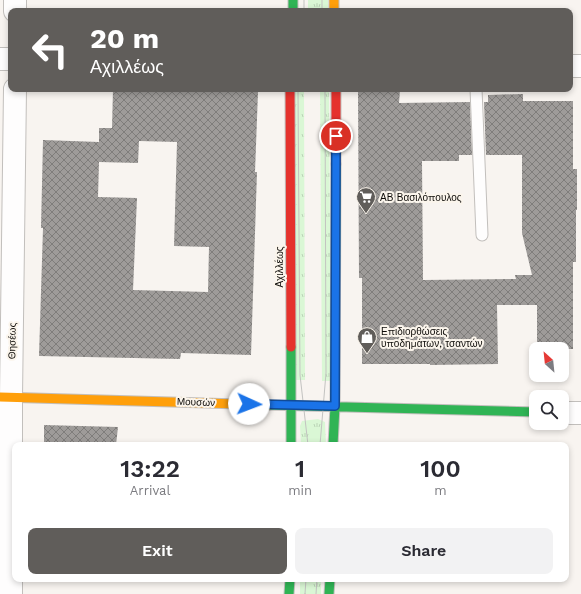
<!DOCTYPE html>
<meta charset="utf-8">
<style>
body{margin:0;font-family:"Work Sans",sans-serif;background:#f2f2f3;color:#2b2b33;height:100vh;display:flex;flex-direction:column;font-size:15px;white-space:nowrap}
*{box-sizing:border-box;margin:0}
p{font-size:13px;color:#7c7c81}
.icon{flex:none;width:22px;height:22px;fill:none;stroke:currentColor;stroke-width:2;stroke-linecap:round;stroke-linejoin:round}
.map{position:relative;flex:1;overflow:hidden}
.panel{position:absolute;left:12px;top:442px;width:557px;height:140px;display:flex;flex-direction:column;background:#fff;border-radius:8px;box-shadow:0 2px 6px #0003}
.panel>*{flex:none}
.top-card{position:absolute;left:8px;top:8px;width:565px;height:84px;border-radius:8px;box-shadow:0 2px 6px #0003;background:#605d5a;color:#fff;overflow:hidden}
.needle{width:26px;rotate:333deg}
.buttons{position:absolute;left:529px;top:342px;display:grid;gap:8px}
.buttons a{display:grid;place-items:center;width:40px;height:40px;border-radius:8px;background:#fff;box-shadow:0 2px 6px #0003;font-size:20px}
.pin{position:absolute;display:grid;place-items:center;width:34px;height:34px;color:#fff;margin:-17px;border:2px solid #fff;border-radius:50%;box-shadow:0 1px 4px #0007}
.me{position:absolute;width:44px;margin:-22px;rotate:92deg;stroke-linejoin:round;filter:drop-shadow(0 0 3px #0008)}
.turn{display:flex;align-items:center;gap:14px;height:84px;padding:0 16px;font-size:18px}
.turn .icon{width:52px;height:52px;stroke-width:2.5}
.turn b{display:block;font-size:28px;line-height:34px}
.eta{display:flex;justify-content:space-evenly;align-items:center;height:68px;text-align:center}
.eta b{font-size:24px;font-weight:600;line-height:28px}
.button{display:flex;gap:8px;margin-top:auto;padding:8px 16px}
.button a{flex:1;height:46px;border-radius:8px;background:#605d5a;color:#fff;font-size:16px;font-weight:600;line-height:46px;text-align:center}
.button a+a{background:#f2f2f3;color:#2b2b33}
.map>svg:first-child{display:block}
.grass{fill:url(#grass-tufts)}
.building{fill:url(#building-cross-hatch);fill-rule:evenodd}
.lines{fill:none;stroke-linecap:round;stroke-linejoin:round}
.lane-casing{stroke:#c2bfbc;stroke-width:13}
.street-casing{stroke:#c2bfbc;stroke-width:24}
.fast-casing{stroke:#c2bfbc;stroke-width:11}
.slow-casing{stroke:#c2bfbc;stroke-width:11}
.jam-casing{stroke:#c2bfbc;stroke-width:11}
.lane{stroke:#fefdfd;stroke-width:11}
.street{stroke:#fefdfd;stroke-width:22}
.fast{stroke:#30b455;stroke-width:9}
.slow{stroke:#ff9f0a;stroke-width:9}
.jam{stroke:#e5322d;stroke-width:9}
.tram{stroke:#c3c3c1;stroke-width:1}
.route-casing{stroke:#114b97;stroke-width:10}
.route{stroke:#1a73e8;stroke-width:7}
.labels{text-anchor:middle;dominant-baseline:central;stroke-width:4;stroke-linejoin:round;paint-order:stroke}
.poi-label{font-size:10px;fill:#0e0c09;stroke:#fbf5ec;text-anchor:start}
.street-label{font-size:10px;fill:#0e0c09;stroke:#fbf5ec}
</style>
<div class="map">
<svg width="581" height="594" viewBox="0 0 581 594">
<defs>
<pattern id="grass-tufts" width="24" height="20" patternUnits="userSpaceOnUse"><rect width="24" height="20" fill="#daf7d5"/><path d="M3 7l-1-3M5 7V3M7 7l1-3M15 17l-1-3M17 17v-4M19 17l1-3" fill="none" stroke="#bad3b6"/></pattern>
<pattern id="building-cross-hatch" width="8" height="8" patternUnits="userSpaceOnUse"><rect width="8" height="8" fill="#9e9b99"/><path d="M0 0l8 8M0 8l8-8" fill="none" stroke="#7f7d7b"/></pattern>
</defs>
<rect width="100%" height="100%" fill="#f8f4f0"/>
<path class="grass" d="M 308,0 L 328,0 L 328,11 L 308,11 Z
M 294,89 L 304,89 L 305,380 L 296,380 Z
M 320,89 L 329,89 L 331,381 L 322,381 Z
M 318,419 L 325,422 L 326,445 L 301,445 L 300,426 L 302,421 Z
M 300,579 L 321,579 L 321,594 L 300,594 Z"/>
<path class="building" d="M 113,89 L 258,92 L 255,172 L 257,172 L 251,355 L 181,353 L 180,359 L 39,356 L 43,228 L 41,228 L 43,140 L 99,142 L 99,128 L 112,128 ZM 139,141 L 177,142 L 174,246 L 209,247 L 208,292 L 133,290 L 137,198 L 98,197 L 99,162 L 138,163 Z
M 400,90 L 399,103 L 470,102 L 472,155 L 459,155 L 459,161 L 422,161 L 423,280 L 516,279 L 515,275 L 532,275 L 522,233 L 522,155 L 486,155 L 484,102 L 488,102 L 488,95 L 523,94 L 523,101 L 573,101 L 573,169 L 577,169 L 577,210 L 576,210 L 576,262 L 573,262 L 573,349 L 537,349 L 537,305 L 497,305 L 498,364 L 430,365 L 430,364 L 362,364 L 362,278 L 359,278 L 358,91 Z
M 44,425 L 118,427 L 116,445 L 44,445 Z"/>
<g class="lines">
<defs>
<path id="lane" d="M 476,89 L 482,235"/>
<path id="street" d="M 15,0 L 15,11
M 0,59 L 11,59
M 570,66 L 581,66
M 562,413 L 581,413
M 11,594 L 11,397 L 15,89"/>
<path id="fast" d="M 293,0 L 293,11
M 291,347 L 291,445
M 269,405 L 536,412
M 333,445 L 335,406 L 336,164
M 289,594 L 290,579
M 329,594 L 330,579"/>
<path id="slow" d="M 334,0 L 334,11
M 0,397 L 269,405"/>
<path id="jam" d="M 290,89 L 291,347
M 336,164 L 336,89"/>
</defs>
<use href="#lane" class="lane-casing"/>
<use href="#street" class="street-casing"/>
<use href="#fast" class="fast-casing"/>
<use href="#slow" class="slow-casing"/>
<use href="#jam" class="jam-casing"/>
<use href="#lane" class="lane"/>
<use href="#street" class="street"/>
<use href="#fast" class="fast"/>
<use href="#slow" class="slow"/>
<use href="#jam" class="jam"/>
<path class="tram" d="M 322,0 L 322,11
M 304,11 L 304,0
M 298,89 L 300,375 L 308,445
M 320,445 L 326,373 L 325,89
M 305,594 L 306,579
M 316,594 L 317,579"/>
</g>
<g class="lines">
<defs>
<path id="route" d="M 249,404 L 335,406 L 336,136"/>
</defs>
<use href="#route" class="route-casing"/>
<use href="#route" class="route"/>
</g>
<defs>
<symbol id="supermarket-pin" viewBox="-11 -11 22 30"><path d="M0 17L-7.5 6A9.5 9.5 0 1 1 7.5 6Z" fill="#605d5a" stroke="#fbf5ec"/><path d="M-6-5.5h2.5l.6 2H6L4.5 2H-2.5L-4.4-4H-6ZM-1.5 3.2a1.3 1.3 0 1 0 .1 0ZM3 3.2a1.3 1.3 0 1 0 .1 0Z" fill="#fff"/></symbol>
<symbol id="shop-pin" viewBox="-11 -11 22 30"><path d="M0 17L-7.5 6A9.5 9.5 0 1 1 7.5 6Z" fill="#605d5a" stroke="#fbf5ec"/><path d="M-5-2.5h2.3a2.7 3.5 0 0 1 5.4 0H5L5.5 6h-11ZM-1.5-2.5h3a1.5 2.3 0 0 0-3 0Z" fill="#fff"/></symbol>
</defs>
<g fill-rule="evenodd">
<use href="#supermarket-pin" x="355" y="186" width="22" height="30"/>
<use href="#shop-pin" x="356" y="326" width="22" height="30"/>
</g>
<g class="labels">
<g class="poi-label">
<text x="380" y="197">ΑΒ Βασιλόπουλος</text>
<text x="381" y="331">Επιδιορθώσεις<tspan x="381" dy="12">υποδημάτων, τσαντών</tspan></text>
</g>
<g class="street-label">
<text transform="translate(279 267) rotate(-90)">Αχιλλέως</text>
<text transform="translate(12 341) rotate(-89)">Θησέως</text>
<text transform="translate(196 402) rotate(2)">Μουσών</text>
</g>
</g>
</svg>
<div class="buttons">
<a><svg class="needle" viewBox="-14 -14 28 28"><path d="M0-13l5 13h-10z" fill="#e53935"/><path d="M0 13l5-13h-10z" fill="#7c7c81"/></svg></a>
<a><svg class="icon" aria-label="search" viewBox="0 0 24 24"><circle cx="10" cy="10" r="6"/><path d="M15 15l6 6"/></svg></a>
</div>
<div class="pin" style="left:336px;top:136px;background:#d93025"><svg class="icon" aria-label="arrive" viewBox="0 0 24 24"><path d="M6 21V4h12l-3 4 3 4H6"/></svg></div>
<svg class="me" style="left:249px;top:404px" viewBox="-20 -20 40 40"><circle r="19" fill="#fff"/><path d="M0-13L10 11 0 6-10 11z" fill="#1a73e8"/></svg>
<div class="top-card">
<div class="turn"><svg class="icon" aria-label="left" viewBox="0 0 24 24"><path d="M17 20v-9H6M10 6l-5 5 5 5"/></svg><div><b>20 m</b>Αχιλλέως</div></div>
</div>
<section class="panel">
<div class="eta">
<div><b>13:22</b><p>Arrival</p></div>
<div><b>1</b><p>min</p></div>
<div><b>100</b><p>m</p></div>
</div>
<div class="button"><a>Exit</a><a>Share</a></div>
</section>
</div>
